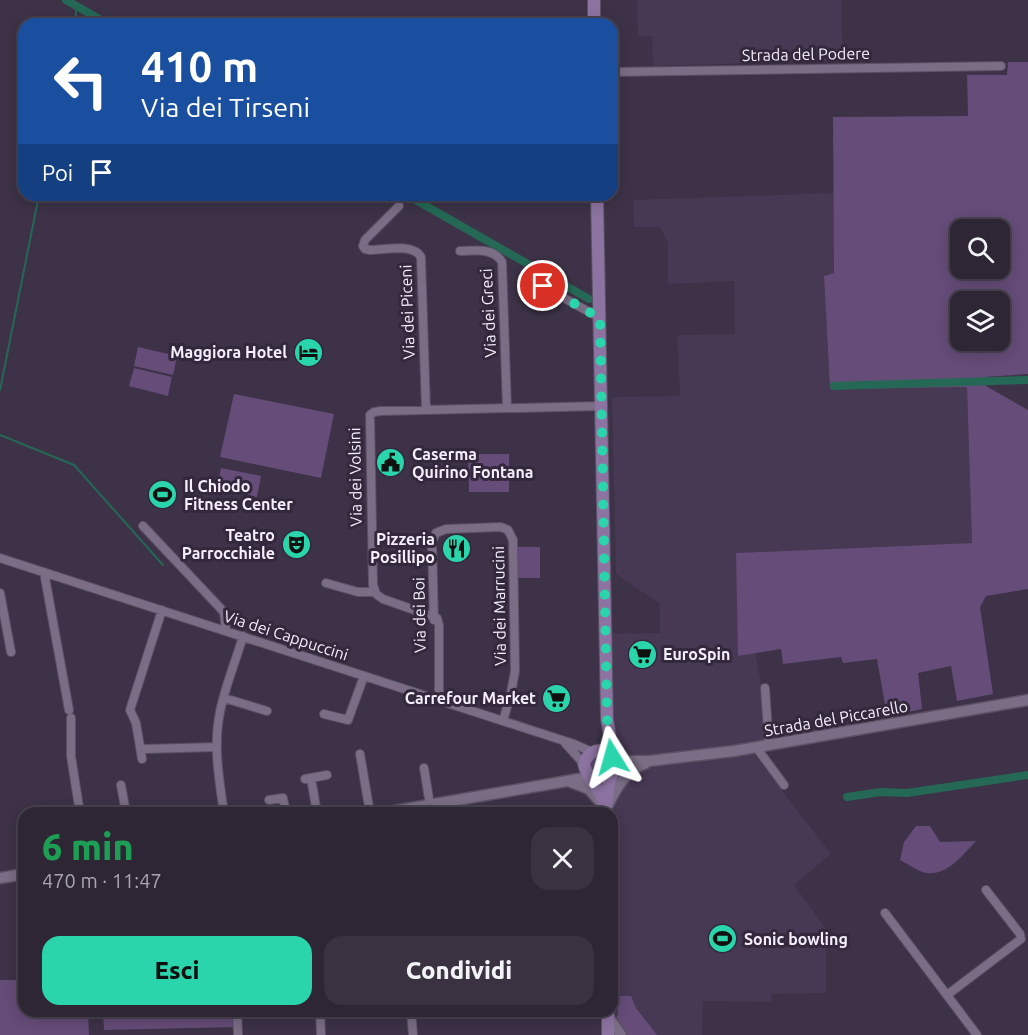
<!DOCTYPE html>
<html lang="it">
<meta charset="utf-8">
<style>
body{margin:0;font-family:Ubuntu,sans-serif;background:#3a3241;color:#f1f3f6;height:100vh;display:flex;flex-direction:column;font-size:22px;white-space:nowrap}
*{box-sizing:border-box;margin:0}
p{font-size:20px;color:#a7a5ad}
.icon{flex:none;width:33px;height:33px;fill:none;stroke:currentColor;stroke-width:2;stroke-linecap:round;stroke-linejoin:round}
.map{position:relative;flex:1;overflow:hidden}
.drawer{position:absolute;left:18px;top:807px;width:600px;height:210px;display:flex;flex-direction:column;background:#2e2635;border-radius:18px;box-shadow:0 3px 15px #0003,0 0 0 2px #494350}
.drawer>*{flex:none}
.top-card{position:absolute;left:18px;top:18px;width:600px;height:183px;border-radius:18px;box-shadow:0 3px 15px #0003,0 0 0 2px #494350;background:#1a4fa0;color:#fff;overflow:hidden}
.controls{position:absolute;left:950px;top:219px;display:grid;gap:12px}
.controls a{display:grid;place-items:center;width:60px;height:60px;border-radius:12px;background:#2e2635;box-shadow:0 3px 15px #0003,0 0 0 2px #494350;font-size:30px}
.pin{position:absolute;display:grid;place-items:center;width:51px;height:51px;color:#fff;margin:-26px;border:3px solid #fff;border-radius:50%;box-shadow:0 2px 6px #0007}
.me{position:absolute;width:66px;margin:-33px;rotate:352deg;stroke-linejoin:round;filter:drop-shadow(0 0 4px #0008)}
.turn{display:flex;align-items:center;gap:21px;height:126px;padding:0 24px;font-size:27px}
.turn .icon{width:78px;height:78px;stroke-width:2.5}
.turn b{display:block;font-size:42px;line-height:51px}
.then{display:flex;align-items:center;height:57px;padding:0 24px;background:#0003;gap:12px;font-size:22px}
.round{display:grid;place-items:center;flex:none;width:63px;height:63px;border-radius:18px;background:#3a3241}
.headline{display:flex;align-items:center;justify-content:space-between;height:102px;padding:0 24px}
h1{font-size:36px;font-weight:800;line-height:45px;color:#1e9e55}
.primary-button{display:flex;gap:12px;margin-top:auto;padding:12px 24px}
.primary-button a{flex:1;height:69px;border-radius:18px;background:#2bd5ac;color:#111;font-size:24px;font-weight:800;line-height:69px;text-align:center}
.primary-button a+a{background:#3a3241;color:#f1f3f6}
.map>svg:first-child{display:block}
.built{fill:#473853}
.green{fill:#654c79;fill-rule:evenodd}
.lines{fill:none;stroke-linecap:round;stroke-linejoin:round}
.stream{stroke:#246855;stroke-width:2}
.canal{stroke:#246855;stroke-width:8}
.minor-casing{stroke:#5a5163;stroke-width:10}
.tertiary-casing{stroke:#5a5163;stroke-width:13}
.secondary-casing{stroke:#5a5163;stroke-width:14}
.minor{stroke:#7a6d85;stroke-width:8}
.tertiary{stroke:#7a6d85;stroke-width:10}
.secondary{stroke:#8c73a1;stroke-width:12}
.route{stroke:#2bd5ac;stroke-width:10;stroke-dasharray:0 18}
.labels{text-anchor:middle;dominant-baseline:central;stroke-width:6;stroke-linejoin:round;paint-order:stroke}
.street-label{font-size:16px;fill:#f5eefb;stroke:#33283c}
.poi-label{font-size:16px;font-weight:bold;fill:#f5eefb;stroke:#33283c;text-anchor:end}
</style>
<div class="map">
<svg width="1028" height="1035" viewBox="0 0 1028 1035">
<rect width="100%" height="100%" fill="#3d3247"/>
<path class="built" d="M 637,0 L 841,0 L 843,60 L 653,66 L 652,36 L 638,36 Z
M 834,193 L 834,273 L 824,276 L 830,389 L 967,386 L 972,543 L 736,553 L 739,656 L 755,652 L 762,688 L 767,740 L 746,744 L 831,854 L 794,885 L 826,929 L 826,993 L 772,994 L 771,1002 L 703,1001 L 702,1035 L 610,1035 L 612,1011 L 612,813 L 606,813 L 604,634 L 660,633 L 660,604 L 616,574 L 612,397 L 680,396 L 677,335 L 735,334 L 734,281 L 668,284 L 668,243 L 660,227 L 634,227 L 633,200 Z"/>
<path class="green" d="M 1008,62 L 1028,62 L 1028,374 L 985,377 L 986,386 L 1028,410 L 1028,589 L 986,596 L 980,607 L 993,694 L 957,701 L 951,666 L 918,673 L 922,709 L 887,716 L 877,659 L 843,663 L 841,657 L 783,664 L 781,649 L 738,656 L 736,553 L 972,543 L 967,387 L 830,389 L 824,276 L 834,273 L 833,117 L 968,116 L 967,75 L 1007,75 ZM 960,230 L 999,230 L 999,268 L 960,268 ZM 960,302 L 999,302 L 999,340 L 960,340 Z
M 138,347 L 177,356 L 173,375 L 134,366 Z
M 134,368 L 172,377 L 168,396 L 129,386 Z
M 234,394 L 334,414 L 321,478 L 220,457 Z
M 468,454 L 509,454 L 509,492 L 469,492 Z
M 221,468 L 261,476 L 257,497 L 217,489 Z
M 517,547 L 540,547 L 540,578 L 517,578 Z
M591 765a9 9 0 1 1 18 0a9 9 0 1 1-18 0Z
M 916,826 L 930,826 L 940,842 L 976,841 C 963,855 947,876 926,873 C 917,871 908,864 900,860 L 904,842 Z
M 0,980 L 24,980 L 24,1011 L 88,1011 L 89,1035 L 0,1035 Z
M 617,996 L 631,996 L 636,1008 L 657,1035 L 623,1035 L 616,1019 L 618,1014 Z
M 103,1011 L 236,1011 L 236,1027 L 104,1030 Z"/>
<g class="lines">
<path class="stream" d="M 74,24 L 77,7
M 0,390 L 39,195
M 0,435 L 74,465 L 163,565"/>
<path class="canal" d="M 66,0 L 108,24
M 407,195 L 589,299
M 834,386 L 1028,380
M 847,797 L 881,792 L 907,793 L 1028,775"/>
<defs>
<path id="minor" d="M 612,72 L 1001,66
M 399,206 L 365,240 L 363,246 L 365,249 L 370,250 C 385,250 413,243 421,257 L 426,410
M 460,251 C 475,251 493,247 502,262 L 507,408
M 544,287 L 600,318
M 143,526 L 224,612 L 226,631
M 0,558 L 574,744 L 592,752
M 44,572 L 69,710
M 326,583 L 358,592 L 375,592
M 0,593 L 11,652
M 434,620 L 432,542 L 436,533 L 446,529 L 501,527 L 508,530 L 513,540 L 515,671 L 511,693 L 503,721
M 765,688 L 769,745
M 224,698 L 267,711
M 439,700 L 439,625 L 437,618 L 383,599 L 376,594 L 373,585 L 370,415 L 374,412 L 381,411 L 602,406
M 324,714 L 348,720 L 364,676
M 71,718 L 71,756 L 80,813
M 565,743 L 584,764
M 756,747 L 784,785
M 145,749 L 217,747
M 360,754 L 370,813
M 142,759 L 136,723 L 130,710 L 162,610
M 424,768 L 430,805
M 311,778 L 317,813
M 305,779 L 327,775
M 121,785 L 126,813
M 269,800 L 283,798 L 286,813
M 224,813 C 219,779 213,746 220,712 C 225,686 236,661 243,636
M 885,913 L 977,1035
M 947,995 L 1021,939 L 1020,934 L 986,890
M 237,1011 L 238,1035
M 320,1011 L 321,1035
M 411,1011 L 413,1035"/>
<path id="tertiary" d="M 612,757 L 624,761 L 649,761 L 734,751 L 1028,700
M 571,782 L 589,789 L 601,803
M 608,805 C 617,786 625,772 646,763
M 383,813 L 590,777
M 0,878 L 24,874
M 608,1017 L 621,1035"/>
<path id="secondary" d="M 594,0 L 594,24
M 597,195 L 607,719 L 615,767 L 609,783 L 605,812
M 604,804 C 601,788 587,779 584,764 C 589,750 601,746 612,757
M 608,1011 L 608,1035"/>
</defs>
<use href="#minor" class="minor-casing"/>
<use href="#tertiary" class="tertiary-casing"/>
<use href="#secondary" class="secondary-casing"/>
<use href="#minor" class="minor"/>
<use href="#tertiary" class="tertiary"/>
<use href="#secondary" class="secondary"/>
</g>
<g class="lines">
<path class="route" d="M 543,286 L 600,318 L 607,719 L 612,757"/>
</g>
<defs>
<symbol id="hotel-disc" viewBox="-11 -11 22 22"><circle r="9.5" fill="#2bd5ac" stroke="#33283c"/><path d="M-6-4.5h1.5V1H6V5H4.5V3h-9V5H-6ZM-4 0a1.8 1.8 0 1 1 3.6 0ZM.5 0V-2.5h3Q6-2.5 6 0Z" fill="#111"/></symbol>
<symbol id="civic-disc" viewBox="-11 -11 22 22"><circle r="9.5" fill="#2bd5ac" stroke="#33283c"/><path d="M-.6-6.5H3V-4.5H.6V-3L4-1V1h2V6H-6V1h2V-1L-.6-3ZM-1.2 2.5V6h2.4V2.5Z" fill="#111"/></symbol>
<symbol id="stadium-disc" viewBox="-11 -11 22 22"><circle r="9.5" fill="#2bd5ac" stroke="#33283c"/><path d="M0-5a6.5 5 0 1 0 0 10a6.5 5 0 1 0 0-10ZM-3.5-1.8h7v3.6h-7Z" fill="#111"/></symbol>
<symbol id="theatre-disc" viewBox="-11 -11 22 22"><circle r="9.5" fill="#2bd5ac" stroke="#33283c"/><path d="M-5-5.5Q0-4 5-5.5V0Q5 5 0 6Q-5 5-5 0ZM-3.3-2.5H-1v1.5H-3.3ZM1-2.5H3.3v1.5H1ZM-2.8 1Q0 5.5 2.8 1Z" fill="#111"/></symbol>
<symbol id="restaurant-disc" viewBox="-11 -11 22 22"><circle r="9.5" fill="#2bd5ac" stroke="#33283c"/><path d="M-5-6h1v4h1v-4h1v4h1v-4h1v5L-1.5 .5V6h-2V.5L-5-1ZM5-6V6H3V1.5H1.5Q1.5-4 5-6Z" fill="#111"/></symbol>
<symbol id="supermarket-disc" viewBox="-11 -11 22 22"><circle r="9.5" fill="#2bd5ac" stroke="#33283c"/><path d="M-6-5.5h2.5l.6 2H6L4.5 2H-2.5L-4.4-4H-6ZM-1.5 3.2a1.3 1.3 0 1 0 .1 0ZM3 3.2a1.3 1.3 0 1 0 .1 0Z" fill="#111"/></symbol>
</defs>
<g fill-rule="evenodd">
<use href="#hotel-disc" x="292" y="336" width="33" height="33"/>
<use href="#civic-disc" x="374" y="446" width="33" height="33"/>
<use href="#stadium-disc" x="146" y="478" width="33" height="33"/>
<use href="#theatre-disc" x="280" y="528" width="33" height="33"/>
<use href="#restaurant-disc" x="440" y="532" width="33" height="33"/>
<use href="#supermarket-disc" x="626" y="638" width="33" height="33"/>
<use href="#supermarket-disc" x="540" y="682" width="33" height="33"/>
<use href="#stadium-disc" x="706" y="922" width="33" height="33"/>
</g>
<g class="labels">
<g class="street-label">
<text transform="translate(806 54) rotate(-1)">Strada del Podere</text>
<text transform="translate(407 312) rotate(-92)">Via dei Piceni</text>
<text transform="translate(488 313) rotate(-93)">Via dei Greci</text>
<text transform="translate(355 477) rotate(-91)">Via dei Volsini</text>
<text transform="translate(499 606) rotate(-91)">Via dei Marrucini</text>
<text transform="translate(419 615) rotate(-91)">Via dei Boi</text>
<text transform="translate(286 635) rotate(18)">Via dei Cappuccini</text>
<text transform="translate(836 718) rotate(-10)">Strada del Piccarello</text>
</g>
<g class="poi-label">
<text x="287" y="352">Maggiora Hotel</text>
<text x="412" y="454" text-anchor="start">Caserma<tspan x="412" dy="18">Quirino Fontana</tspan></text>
<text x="184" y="486" text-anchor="start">Il Chiodo<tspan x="184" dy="18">Fitness Center</tspan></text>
<text x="275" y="535">Teatro<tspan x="275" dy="18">Parrocchiale</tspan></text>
<text x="435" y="539">Pizzeria<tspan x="435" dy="18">Posillipo</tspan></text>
<text x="663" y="654" text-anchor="start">EuroSpin</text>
<text x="536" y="698">Carrefour Market</text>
<text x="744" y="939" text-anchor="start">Sonic bowling</text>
</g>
</g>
</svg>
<div class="controls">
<a><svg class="icon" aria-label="search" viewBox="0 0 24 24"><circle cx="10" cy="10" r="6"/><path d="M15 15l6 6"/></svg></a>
<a><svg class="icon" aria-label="layers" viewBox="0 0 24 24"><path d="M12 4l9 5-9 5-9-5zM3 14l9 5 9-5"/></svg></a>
</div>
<div class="pin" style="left:543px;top:286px;background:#d93025"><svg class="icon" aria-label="arrive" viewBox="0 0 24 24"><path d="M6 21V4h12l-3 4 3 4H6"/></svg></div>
<svg class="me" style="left:612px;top:757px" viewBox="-20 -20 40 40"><path d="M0-17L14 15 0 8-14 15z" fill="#2bd5ac" stroke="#fff" stroke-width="4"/></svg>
<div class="top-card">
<div class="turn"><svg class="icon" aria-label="left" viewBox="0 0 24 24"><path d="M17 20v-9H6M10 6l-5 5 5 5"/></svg><div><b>410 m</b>Via dei Tirseni</div></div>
<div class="then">Poi<svg class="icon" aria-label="arrive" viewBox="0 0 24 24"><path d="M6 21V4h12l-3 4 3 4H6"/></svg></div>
</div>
<section class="drawer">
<div class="headline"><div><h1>6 min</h1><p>470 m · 11:47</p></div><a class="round"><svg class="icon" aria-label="close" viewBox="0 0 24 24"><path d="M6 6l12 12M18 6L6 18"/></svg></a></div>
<div class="primary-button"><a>Esci</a><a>Condividi</a></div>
</section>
</div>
